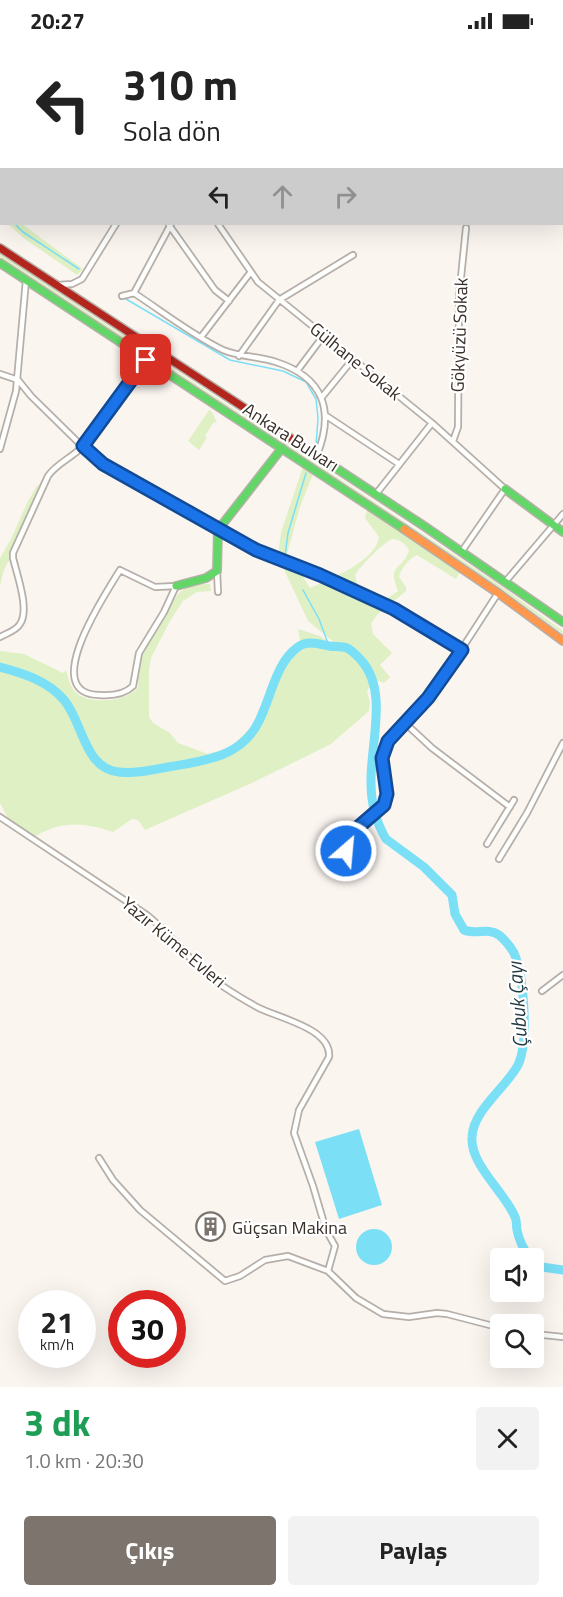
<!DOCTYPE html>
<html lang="tr">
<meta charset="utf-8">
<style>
body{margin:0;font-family:"Titillium Web",sans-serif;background:#f2f2f2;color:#222;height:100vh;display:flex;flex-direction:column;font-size:22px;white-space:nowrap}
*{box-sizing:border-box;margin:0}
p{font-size:20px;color:#767676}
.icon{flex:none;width:33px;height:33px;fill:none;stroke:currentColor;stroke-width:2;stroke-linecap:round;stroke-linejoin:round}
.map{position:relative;height:1345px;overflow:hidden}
.details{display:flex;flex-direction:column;background:#fff;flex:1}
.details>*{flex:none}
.banner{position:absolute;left:0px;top:0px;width:564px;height:183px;box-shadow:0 6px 24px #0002;background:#fff;color:#222;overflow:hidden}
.tools{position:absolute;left:490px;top:1206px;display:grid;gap:12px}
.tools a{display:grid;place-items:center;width:54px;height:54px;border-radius:6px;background:#fff;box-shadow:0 6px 24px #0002;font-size:30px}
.speed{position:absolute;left:18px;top:1248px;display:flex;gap:12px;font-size:30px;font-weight:700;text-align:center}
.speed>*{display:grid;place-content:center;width:78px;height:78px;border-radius:50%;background:#fff;box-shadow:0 6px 24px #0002;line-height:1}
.speed small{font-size:15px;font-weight:400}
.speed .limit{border:9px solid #d22;background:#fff;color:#111}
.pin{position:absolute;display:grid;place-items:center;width:51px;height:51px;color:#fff;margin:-26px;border-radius:12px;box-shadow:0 3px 9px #0006}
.me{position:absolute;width:66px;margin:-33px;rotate:27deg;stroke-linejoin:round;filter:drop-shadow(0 0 4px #0008)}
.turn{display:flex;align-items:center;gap:21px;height:126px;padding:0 24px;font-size:27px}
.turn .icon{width:78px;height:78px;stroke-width:2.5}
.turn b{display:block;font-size:42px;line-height:51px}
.lanes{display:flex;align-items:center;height:57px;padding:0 24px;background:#0003;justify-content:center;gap:30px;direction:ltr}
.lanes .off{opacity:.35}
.round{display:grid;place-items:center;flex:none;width:63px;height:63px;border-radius:6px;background:#f2f2f2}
.overview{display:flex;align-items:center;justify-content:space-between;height:102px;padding:0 24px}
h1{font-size:36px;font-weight:700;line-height:45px;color:#1e9e55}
.button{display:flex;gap:12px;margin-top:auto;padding:12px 24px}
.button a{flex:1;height:69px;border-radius:6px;background:#7c746d;color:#fff;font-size:24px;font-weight:700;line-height:69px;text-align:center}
.button a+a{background:#f2f2f2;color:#222}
.status{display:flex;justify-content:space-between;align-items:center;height:42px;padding:0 30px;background:#fff;direction:ltr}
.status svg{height:16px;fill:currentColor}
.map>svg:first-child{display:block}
.green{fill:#dff0c4;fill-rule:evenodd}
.water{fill:#7bdff6}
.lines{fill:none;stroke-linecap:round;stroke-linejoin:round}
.stream{stroke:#7bdff6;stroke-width:1.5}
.river{stroke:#7bdff6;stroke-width:9}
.street-casing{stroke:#b6afa9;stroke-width:8}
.fast-casing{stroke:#b6afa9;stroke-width:10}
.slow-casing{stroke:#b6afa9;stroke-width:10}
.jam-casing{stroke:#b6afa9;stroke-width:10}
.street{stroke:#fefefd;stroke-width:4.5}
.fast{stroke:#63d668;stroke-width:7}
.slow{stroke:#ff974d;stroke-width:7}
.jam{stroke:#b3261e;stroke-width:7}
.route-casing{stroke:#114b97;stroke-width:15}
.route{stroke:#1a73e8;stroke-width:10}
.labels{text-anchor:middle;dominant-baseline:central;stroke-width:4.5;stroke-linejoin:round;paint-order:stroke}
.street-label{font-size:18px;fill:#382f27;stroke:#fff}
.poi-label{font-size:18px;fill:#382f27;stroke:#fff;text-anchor:start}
.water-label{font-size:20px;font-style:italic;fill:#223940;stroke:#fff}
</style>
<div class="status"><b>20:27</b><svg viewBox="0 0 49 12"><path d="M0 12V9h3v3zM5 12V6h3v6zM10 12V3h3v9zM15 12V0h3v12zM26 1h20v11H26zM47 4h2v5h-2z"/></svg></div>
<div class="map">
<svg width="563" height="1345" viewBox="0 0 563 1345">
<rect width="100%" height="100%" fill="#fbf5f0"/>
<path class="green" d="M 8,182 L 22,182 L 83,227 L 77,233 L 25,197 Z
M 0,212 L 498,542 L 563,589 L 563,592 L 494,542 L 3,218 L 0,215 Z
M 209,368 L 212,370 L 217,381 L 214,380 L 205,394 L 207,396 L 199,408 L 188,399 Z
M 303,425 L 313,432 L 300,465 L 287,512 L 288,518 L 299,528 L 310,546 C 330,537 376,519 379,495 L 365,476 L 367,468 L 460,530 L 456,537 L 417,513 C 409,517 401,526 399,535 L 406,545 L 406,549 L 378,572 L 371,581 L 373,592 L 392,611 L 380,623 L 390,635 L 384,641 L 374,637 L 367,650 L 370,660 L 369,669 L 331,702 L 254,740 L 145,788 L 138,778 L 132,777 L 113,790 C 84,781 63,778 36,794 L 9,778 L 0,761 L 0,609 L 24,612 L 63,631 L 66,628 C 68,635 70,644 75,650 C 86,661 113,660 126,654 C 130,652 134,649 138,646 C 139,637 136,628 139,618 C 144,605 153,594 160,582 C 175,558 176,541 210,542 L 211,549 L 197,550 L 183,559 L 170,579 L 151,616 L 149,627 L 149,675 L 153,681 L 170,691 L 178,701 L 208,712 L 231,705 L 255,681 L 282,620 L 300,599 L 298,587 L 320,594 L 346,610 L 308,579 L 280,519 L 279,506 L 281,490 ZM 392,497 C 399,497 407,502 409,509 C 401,530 387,521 398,549 L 382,560 L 358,544 L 355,533 C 360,524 383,501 392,497 Z
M 41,442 L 44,446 L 15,513 C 4,521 3,532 0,544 L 0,516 L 11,497 L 28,459 L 37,444 Z"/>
<path class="water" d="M 359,1087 L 382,1163 L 339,1177 L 315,1100 Z
M356 1205a18 18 0 1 1 36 0a18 18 0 1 1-36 0Z"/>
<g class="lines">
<path class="stream" d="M 0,157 L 2,160
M 15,182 L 23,190 L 79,227
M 126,257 L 230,318 L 283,329 L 306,340 L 316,357 L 318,376 L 316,403
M 285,514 L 288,491 L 306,431
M 303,548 L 319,577 L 329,604"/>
<path class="river" d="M 0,625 C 23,631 48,639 64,658 C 83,680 84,727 119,730 C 135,732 152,728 168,725 C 202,719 240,716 258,681 C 271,657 275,621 298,605 C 307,598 319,602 329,604 C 334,605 342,604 347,606 C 352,608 357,614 361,618 C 389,649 370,702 371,741 C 371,761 376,780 386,797 L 424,825 L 452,853 L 455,872 L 464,888 C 476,893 488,885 499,893 C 505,898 510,904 514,911 C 524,933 529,1000 518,1023 C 506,1046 473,1068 472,1095 C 470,1123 505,1150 515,1175 C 517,1178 516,1184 517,1188 C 519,1199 524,1208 530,1216
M 534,1220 L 542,1225 L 563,1228"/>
<defs>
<path id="street" d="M 42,0 L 44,2
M 165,0 L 167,2
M 437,0 L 439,2
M 8,2 L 8,0
M 83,2 L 84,0
M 288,2 L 290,0
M 562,64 L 563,64
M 218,182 L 258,240 L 432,381 L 505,447 L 462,509
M 169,183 L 215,248 L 229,259
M 58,243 L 72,242 L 82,237 L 116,182
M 134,251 C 163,270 192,293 223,308 C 240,315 258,314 276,320 C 323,335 335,368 317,413
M 122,254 L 134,251 L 171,182
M 201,295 L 250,231
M 239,314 L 279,258 L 353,213
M 297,329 L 324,293
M 0,332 L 18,338 L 31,354 L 90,412 L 103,421 L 256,509 L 320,533 L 394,567 L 462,608
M 322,355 L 353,317
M 325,373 L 399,422
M 453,399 L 458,385 L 459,255 L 466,186
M 0,407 L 16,349 L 26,238
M 376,452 L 432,381
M 120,528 L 155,545 L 176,544 L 164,570 L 139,611 L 133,644 C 124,653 112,654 99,653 C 38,652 106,551 120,528 Z
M 217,529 L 218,550
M 506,539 L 563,472
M 0,595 C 7,591 16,589 20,582 C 30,568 17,533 13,516 L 13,511 L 48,434 C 57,421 72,416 83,404 L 146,318
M 404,680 L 432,706 L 510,765
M 0,775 L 147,873 C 168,890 184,911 203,929 C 219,943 239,955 257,965 C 277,976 332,986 329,1015 L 299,1068 L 294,1091 L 313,1144 L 326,1188 L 335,1204 L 328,1229
M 487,802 L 514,758
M 346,809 L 352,792 L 367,775 L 381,765 L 385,759 L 386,743 L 382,716 L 388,699 L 441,639 L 498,551
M 499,817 L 527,771 L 563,701
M 542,949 L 563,933
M 99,1116 L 113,1138 L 140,1168 L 225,1239 L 240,1234 L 265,1218 L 288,1214 L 328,1229 L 356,1256 L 383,1272 L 409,1275 L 437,1271 L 447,1272 L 501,1286
M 534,1292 L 563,1295"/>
<path id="fast" d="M 0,221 L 404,487
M 301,403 L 424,484 L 563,580
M 505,447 L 563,490
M 176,544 L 206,536 L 217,529 L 218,488 L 282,406"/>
<path id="slow" d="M 404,487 L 498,551 L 563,599"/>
<path id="jam" d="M 0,206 L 301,403"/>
</defs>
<use href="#street" class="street-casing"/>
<use href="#fast" class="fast-casing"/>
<use href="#slow" class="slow-casing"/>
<use href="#jam" class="jam-casing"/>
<use href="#street" class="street"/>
<use href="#fast" class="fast"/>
<use href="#slow" class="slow"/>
<use href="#jam" class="jam"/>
</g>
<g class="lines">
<defs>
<path id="route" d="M 146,318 L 83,404 L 103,422 L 256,508 L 320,533 L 394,567 L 462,608 L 428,656 L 388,699 L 382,716 L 387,752 L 384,763 L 355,788 L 350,797 L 346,809"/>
</defs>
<use href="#route" class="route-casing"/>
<use href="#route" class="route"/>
</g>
<defs>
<symbol id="building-ring" viewBox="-11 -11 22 22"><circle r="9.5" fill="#fff" stroke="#7c746d" stroke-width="1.5"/><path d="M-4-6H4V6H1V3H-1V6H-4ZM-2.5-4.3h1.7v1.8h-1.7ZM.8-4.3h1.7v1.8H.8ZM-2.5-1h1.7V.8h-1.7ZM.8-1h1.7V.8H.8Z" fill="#7c746d"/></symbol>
</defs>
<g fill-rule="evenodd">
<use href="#building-ring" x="194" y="1168" width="33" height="33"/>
</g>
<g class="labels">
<g class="street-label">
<text transform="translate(459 293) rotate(-88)">Gökyüzü Sokak</text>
<text transform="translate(356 319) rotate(39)">Gülhane Sokak</text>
<text transform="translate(291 395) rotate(33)">Ankara Bulvarı</text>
<text transform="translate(174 900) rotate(40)">Yazır Küme Evleri</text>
</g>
<g class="poi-label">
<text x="232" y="1185">Güçsan Makina</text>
</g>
<g class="water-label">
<text transform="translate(517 963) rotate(-94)">Çubuk Çayı</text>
</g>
</g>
</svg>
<div class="tools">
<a><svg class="icon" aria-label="sound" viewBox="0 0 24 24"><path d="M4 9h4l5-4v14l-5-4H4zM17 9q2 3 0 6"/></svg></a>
<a><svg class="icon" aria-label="search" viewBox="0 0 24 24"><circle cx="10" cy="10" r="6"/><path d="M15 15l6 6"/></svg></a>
</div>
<div class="speed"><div>21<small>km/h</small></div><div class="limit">30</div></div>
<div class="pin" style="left:146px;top:318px;background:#d93025"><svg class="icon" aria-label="arrive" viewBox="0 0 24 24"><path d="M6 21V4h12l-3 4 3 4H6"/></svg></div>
<svg class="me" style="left:346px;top:809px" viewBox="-20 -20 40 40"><circle r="17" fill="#1a73e8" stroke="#fff" stroke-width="3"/><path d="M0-11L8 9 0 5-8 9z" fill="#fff"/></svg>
<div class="banner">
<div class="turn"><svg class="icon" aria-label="left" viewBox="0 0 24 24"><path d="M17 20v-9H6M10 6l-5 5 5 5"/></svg><div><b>310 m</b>Sola dön</div></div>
<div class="lanes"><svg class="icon" aria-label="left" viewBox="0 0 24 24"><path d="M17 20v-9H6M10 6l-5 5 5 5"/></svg><svg class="icon off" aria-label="ahead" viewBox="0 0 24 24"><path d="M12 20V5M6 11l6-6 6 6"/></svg><svg class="icon off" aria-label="right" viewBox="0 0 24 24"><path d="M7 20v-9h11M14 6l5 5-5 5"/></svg></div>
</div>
</div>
<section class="details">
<div class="overview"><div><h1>3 dk</h1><p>1.0 km · 20:30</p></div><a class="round"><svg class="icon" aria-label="close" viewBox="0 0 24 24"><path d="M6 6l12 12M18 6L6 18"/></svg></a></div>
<div class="button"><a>Çıkış</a><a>Paylaş</a></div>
</section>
